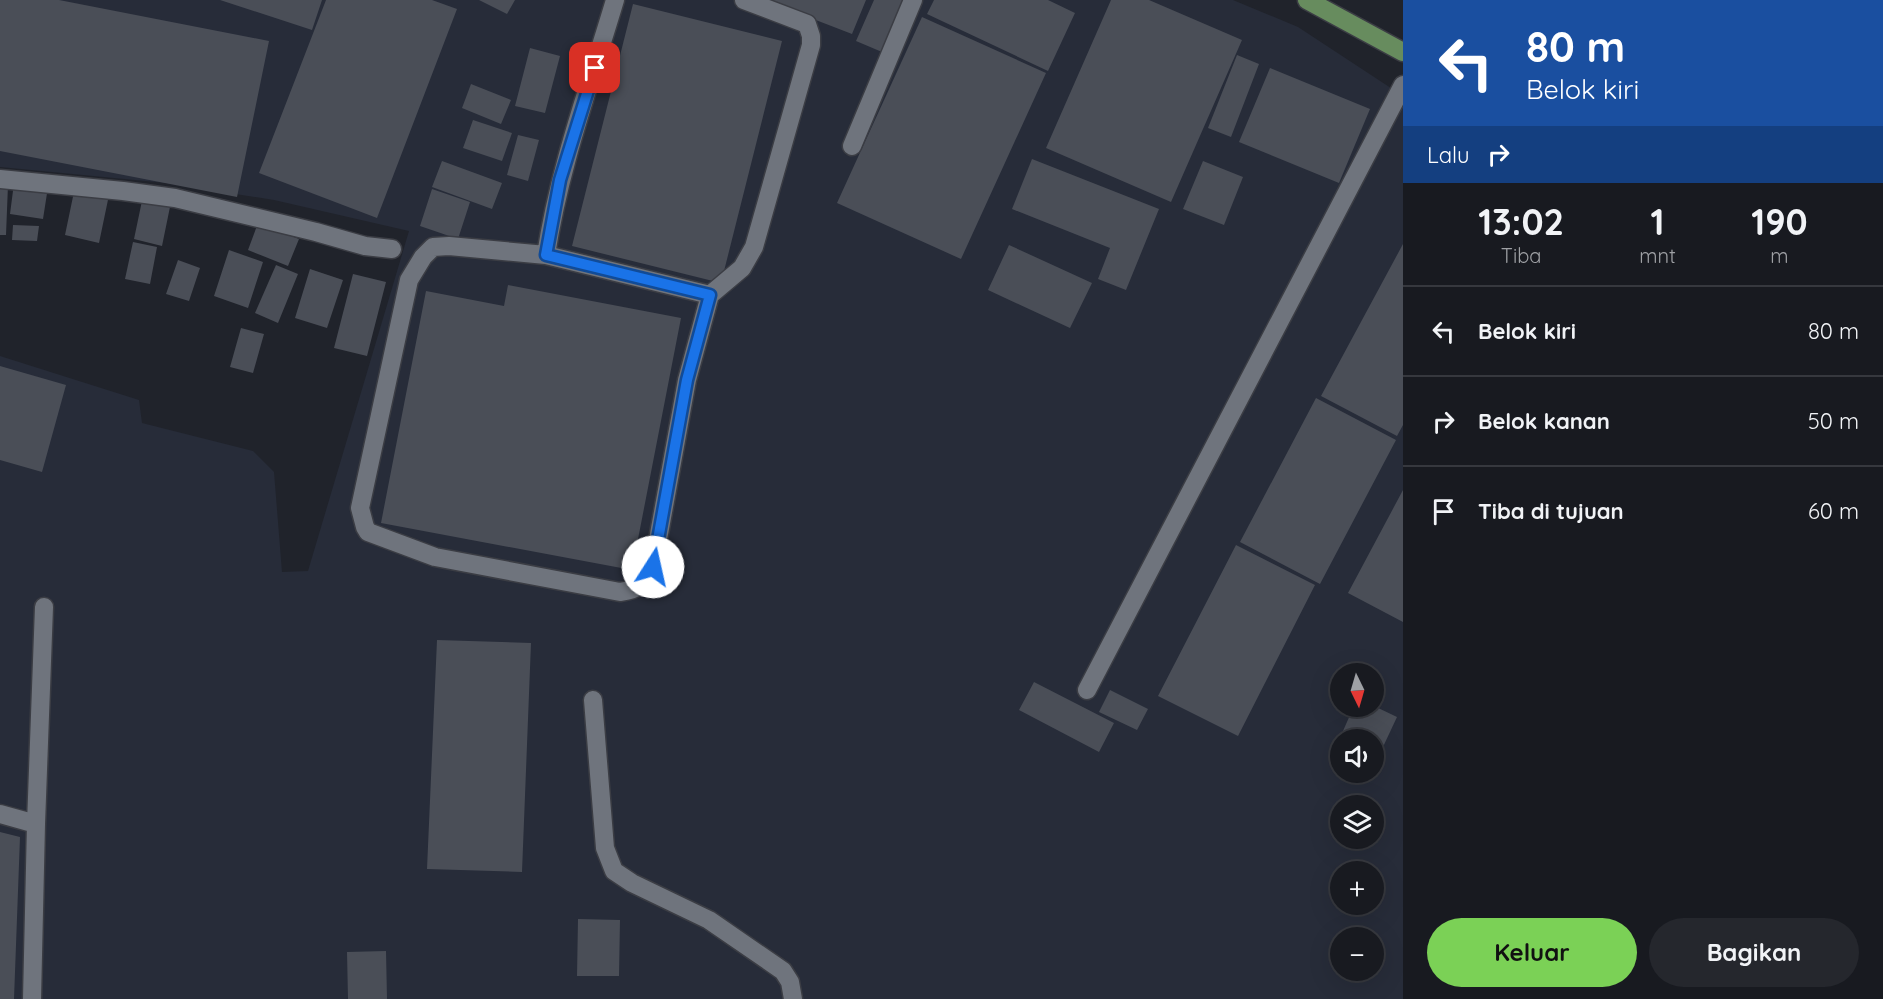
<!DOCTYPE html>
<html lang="id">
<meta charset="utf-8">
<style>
body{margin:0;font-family:Quicksand,sans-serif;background:#25272d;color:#f1f3f6;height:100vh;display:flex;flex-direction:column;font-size:22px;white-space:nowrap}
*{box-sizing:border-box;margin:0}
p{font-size:20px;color:#9fa1a5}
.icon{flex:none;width:33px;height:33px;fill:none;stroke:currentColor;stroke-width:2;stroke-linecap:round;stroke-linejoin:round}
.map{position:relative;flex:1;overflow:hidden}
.drawer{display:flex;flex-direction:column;background:#181a20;width:480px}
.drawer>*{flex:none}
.top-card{background:#1a4fa0;color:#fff;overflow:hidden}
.needle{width:39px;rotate:175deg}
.tools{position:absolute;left:1330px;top:663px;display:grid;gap:12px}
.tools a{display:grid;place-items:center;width:54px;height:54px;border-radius:50%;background:#181a20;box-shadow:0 6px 24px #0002,0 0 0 2px #36383e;font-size:30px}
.pin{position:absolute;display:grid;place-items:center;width:51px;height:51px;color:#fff;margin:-26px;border-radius:12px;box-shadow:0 3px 9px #0006}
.me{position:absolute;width:66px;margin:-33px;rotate:10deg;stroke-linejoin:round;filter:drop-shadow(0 0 4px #0008)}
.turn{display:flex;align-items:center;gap:21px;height:126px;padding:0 24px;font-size:27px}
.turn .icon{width:78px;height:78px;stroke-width:2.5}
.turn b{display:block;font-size:42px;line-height:51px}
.then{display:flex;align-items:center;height:57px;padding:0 24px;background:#0003;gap:12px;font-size:22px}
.eta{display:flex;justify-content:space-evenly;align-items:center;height:102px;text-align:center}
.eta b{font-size:36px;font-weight:700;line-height:42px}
.cta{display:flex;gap:12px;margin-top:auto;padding:12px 24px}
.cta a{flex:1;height:69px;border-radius:36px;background:#7bd156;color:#111;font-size:24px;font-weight:700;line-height:69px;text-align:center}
.cta a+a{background:#25272d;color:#f1f3f6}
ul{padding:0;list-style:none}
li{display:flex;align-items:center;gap:18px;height:90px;padding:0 24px;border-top:2px solid #36383e}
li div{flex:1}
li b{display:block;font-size:22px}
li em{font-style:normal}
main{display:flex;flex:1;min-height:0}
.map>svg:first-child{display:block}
.built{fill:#272c39;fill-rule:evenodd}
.building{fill:#4a4e57}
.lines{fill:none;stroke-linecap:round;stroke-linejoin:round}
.minor-casing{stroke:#3b3d44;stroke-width:21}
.major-casing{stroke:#3b3d44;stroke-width:21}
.minor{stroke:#6f747d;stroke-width:18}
.major{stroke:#678c5e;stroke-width:18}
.route-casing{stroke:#114b97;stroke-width:15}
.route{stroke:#1a73e8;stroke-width:10}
</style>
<main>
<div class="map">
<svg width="1403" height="999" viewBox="0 0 1403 999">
<rect width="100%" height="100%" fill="#20232b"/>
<path class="built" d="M 0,0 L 1233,0 L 1298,27 L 1403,96 L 1403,999 L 0,999 L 0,356 L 139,400 L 142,423 L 253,451 L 274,472 L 282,572 L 308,571 L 409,231 L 274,200 L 166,183 L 0,167 ZM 1341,674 L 1374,674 L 1374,706 L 1341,706 ZM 1341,740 L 1374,740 L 1374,772 L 1341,772 ZM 1341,806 L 1374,806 L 1374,838 L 1341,838 ZM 1341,872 L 1374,872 L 1374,904 L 1341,904 ZM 1341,938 L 1374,938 L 1374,970 L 1341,970 Z"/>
<path class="building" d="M 0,0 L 59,0 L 269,41 L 237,197 L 0,151 Z
M 220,0 L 322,0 L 312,30 Z
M 326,0 L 432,0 L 457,9 L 377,218 L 259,173 Z
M 479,0 L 515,0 L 507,14 Z
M 764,0 L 866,0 L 852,34 Z
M 874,0 L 904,0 L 882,52 L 856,41 Z
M 934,0 L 1048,0 L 1075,13 L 1048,71 L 927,14 Z
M 1111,0 L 1149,0 L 1242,40 L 1171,202 L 1046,148 Z
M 633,4 L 782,41 L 721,283 L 572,246 Z
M 922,17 L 1046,73 L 961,259 L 837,203 Z
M 530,48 L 560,56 L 545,113 L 515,106 Z
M 1237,55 L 1259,64 L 1231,137 L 1208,128 Z
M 1270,68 L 1370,109 L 1339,183 L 1239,142 Z
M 471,84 L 511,100 L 501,124 L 462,108 Z
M 473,120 L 512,133 L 502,161 L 463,148 Z
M 518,135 L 539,140 L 528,181 L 507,175 Z
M 1032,159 L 1159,209 L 1126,290 L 1098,279 L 1110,248 L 1012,209 Z
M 442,161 L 502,183 L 492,209 L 432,187 Z
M 1203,161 L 1243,177 L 1224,225 L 1183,209 Z
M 14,183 L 48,187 L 43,219 L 10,214 Z
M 0,185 L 8,185 L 6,235 L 0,235 Z
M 75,187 L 109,195 L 99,243 L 65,235 Z
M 432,189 L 470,202 L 458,239 L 420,226 Z
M 143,196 L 171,202 L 162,246 L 134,239 Z
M 258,223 L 299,239 L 288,266 L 248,250 Z
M 13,225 L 39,226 L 37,241 L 12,240 Z
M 133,242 L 157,247 L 150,284 L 125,279 Z
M 1403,244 L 1403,425 L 1397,436 L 1321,396 Z
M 1009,245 L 1092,283 L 1070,328 L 988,290 Z
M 229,250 L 263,262 L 248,308 L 214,296 Z
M 178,260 L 200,268 L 189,301 L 166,294 Z
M 276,265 L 298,274 L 278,323 L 255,313 Z
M 310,269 L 343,280 L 327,328 L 295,318 Z
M 353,274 L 386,282 L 367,356 L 334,348 Z
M 508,285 L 681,318 L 632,570 L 381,523 L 426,291 L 504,306 Z
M 241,328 L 264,334 L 253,373 L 230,367 Z
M 0,366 L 66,385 L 42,472 L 0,460 Z
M 1316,398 L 1396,440 L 1320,584 L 1240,542 Z
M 1403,490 L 1403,622 L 1348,593 Z
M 1236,545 L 1315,585 L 1238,736 L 1158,696 Z
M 437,640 L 531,643 L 522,872 L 427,869 Z
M 1034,682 L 1114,723 L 1099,752 L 1019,710 Z
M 1110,690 L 1148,709 L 1137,730 L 1099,712 Z
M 1354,706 L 1374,706 L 1397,717 L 1382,749 L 1374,746 L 1374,740 L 1361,740 L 1343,731 Z
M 0,832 L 20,837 L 14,999 L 0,999 Z
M 578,919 L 620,920 L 619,976 L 577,976 Z
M 386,951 L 387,999 L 348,999 L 347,952 Z"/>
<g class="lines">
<defs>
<path id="minor" d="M 852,146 L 913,0
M 0,179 L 123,191 L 175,198 L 316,232 L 365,246 L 392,249
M 449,246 L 546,255 L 710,295 L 687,380 L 653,567 C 643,585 640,589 620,592 L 435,557 L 368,532 L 365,527 L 360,508 L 409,280 L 423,257 L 433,247 Z
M 546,255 C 559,168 590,84 615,0
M 710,295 L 742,268 L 754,247 L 811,45 L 811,36 L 807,24 L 744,0
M 1087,690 L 1403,85
M 593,700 L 605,848 L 614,871 L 632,883 L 709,920 L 783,971 L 790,982 L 793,999
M 0,814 L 36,824
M 32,999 L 36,824 L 44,607"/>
<path id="major" d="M 1307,0 L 1403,52"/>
</defs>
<use href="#minor" class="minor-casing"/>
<use href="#major" class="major-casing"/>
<use href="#minor" class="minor"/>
<use href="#major" class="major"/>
</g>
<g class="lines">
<defs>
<path id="route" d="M 595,68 L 560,180 L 546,255 L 710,295 L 687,380 L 653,567"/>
</defs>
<use href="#route" class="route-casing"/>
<use href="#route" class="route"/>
</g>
</svg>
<div class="tools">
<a><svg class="needle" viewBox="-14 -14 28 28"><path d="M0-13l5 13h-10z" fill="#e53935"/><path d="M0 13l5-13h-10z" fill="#9fa1a5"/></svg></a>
<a><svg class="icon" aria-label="sound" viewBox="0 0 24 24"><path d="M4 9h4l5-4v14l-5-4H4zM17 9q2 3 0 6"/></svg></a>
<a><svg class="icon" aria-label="layers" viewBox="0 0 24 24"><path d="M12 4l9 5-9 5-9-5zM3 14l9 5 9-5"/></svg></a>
<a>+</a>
<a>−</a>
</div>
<div class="pin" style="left:595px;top:68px;background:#d93025"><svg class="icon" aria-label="arrive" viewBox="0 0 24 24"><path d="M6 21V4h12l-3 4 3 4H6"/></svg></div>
<svg class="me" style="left:653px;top:567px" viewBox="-20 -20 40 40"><circle r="19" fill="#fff"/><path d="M0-13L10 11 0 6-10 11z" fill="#1a73e8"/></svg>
</div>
<section class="drawer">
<div class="top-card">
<div class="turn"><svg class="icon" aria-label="left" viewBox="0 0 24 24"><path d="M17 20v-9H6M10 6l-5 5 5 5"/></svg><div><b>80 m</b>Belok kiri</div></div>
<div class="then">Lalu<svg class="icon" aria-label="right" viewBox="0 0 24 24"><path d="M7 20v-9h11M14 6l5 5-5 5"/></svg></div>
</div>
<div class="eta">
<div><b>13:02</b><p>Tiba</p></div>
<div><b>1</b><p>mnt</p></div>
<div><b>190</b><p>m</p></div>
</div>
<ul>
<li><svg class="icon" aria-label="left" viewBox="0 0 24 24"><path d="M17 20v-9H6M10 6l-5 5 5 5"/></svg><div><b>Belok kiri</b></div><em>80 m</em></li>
<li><svg class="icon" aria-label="right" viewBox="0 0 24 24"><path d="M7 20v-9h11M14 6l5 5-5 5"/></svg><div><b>Belok kanan</b></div><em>50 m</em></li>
<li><svg class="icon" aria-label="arrive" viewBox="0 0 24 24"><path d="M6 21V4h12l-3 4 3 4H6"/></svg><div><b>Tiba di tujuan</b></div><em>60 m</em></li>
</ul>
<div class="cta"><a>Keluar</a><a>Bagikan</a></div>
</section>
</main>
